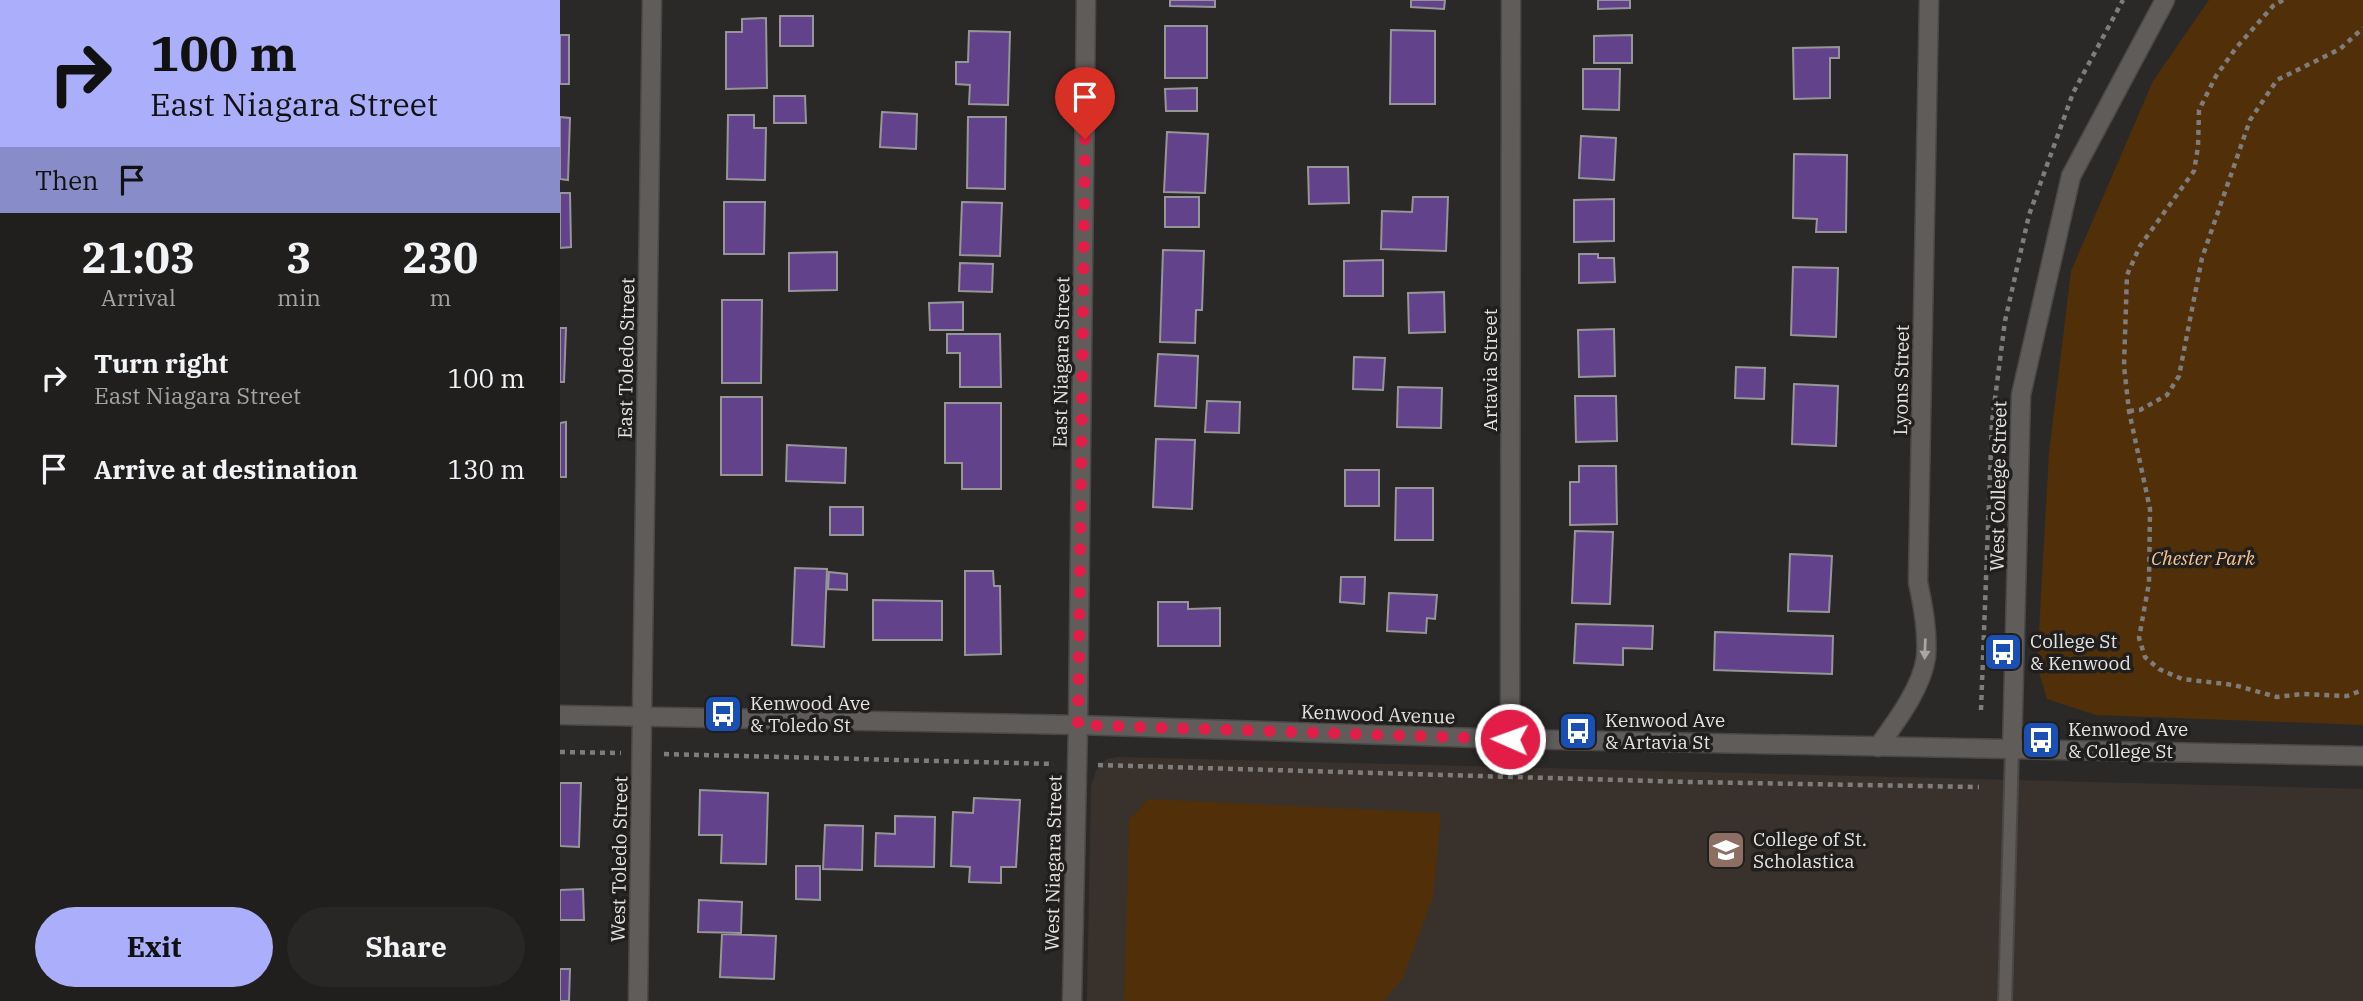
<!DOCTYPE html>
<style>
body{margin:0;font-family:"IBM Plex Serif",serif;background:#282726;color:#f1f3f6;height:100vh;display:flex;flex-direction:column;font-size:26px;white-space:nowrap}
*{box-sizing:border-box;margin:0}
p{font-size:23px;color:#a2a2a4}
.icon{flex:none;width:38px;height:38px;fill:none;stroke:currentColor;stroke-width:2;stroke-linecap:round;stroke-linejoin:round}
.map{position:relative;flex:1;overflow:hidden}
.side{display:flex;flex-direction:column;background:#201f1d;width:560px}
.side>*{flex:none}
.top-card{background:#abaffb;color:#111;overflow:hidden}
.pin{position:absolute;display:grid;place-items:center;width:60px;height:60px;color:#fff;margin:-72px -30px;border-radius:50% 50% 50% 0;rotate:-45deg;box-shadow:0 0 7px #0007}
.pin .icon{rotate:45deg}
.me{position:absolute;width:77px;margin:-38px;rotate:272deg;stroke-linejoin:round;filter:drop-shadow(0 0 5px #0008)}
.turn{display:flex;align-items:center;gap:24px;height:147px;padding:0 35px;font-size:32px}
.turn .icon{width:91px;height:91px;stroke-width:2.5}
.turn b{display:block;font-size:49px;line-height:60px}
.then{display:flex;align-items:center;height:66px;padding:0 35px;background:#0003;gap:14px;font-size:26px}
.eta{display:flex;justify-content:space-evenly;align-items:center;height:119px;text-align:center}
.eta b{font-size:42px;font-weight:700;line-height:49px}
.primary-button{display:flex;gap:14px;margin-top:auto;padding:14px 35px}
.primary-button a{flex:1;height:80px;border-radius:42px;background:#abaffb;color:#111;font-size:28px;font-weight:700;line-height:80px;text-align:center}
.primary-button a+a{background:#282726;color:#f1f3f6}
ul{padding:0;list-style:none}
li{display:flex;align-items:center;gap:21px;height:91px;padding:0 35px}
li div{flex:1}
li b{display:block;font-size:26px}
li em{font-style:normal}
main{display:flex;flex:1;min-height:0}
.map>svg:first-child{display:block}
.built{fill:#39322c}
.green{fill:#502f09}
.building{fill:#62428b;stroke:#969598;stroke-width:2}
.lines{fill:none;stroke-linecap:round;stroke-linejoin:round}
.lane-casing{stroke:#4a4847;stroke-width:16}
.street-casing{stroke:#4a4847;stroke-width:21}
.secondary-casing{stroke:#4a4847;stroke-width:21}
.path{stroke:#7f7d7c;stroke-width:4.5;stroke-dasharray:5 5;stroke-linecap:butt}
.lane{stroke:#5f5c5a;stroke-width:12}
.street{stroke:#5f5c5a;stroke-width:18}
.secondary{stroke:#5f5c5a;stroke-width:18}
.oneway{fill:#a9a6a5}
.route{stroke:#e11d48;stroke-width:12;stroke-dasharray:0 21.6}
.labels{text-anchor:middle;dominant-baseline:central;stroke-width:7;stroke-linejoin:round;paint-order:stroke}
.street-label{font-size:19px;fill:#e5e3e2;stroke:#211f1d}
.park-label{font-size:19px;font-style:italic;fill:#fac492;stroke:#211f1d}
.poi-label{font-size:19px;fill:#e5e3e2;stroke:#211f1d;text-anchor:start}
</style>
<main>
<section class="side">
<div class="top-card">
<div class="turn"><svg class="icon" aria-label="right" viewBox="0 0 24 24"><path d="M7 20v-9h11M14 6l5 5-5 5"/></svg><div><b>100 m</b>East Niagara Street</div></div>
<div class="then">Then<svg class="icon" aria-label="arrive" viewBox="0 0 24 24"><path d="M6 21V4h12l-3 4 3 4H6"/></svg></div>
</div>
<div class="eta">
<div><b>21:03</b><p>Arrival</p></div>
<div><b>3</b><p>min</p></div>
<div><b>230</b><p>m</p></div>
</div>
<ul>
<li><svg class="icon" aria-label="right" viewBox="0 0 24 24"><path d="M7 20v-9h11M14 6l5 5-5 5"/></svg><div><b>Turn right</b><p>East Niagara Street</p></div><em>100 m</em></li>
<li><svg class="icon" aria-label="arrive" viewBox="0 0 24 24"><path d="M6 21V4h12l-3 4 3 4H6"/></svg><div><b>Arrive at destination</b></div><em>130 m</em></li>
</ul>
<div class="primary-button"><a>Exit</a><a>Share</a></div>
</section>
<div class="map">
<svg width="1803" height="1001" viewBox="0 0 1803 1001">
<rect width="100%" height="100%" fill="#2b2927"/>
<path class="built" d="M 558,757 L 1803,789 L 1803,1001 L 527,1001 L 531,786 L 536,771 L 542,763 L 547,759 Z"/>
<path class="green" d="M 1649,0 L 1803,0 L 1803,725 L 1536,715 L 1487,699 L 1477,666 L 1489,453 L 1511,271 L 1593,81 Z
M 588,799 L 881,813 L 873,897 L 843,978 L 823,1001 L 564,1001 L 569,820 Z"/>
<path class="building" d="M 610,0 L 655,0 L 655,7 L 610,6 Z
M 851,0 L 885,0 L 884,9 L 851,7 Z
M 1038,0 L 1070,0 L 1070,8 L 1038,9 Z
M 220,16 L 253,16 L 253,46 L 220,46 Z
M 206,18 L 207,88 L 166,89 L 166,32 L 182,32 L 182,19 Z
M 605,26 L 647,26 L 647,78 L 605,78 Z
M 831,30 L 875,31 L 875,104 L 830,104 Z
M 409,31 L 450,32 L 448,105 L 409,104 L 410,85 L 396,84 L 396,62 L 408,62 Z
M 0,35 L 9,35 L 9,84 L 0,84 Z
M 1072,35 L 1072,63 L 1034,63 L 1034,36 Z
M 1279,47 L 1279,58 L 1270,58 L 1270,98 L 1234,99 L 1233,48 Z
M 1023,69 L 1060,69 L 1059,110 L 1023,109 Z
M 637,88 L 637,111 L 606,111 L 605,89 Z
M 214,96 L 245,96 L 246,123 L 214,123 Z
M 322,112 L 357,114 L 356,149 L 320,147 Z
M 168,115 L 194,115 L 194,128 L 206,128 L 205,180 L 167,179 Z
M 0,117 L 10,118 L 8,180 L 0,179 Z
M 408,117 L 446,117 L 445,189 L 407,188 Z
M 607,132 L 648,134 L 645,193 L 604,192 Z
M 1021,136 L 1056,138 L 1054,180 L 1019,178 Z
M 1234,154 L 1287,155 L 1286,232 L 1256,232 L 1257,219 L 1233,218 Z
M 748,167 L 788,167 L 789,203 L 749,204 Z
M 0,193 L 10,193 L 11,247 L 0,248 Z
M 605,197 L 639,197 L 639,227 L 605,227 Z
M 853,197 L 888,197 L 886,251 L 821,249 L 822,211 L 852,212 Z
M 1054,199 L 1054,241 L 1014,242 L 1014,200 Z
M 164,202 L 205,202 L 204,254 L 164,254 Z
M 402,202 L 442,203 L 440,256 L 400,255 Z
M 603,250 L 644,251 L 642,310 L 636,310 L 635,343 L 600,342 Z
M 277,252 L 277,290 L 229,291 L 229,253 Z
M 1019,254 L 1038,254 L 1038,258 L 1054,258 L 1055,282 L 1019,283 Z
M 823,260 L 823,296 L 784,296 L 784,261 Z
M 400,263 L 433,264 L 432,292 L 399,291 Z
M 1233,267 L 1278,268 L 1276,337 L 1231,335 Z
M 884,292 L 885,332 L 849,333 L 848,293 Z
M 162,300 L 202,300 L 201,383 L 162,383 Z
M 403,302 L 403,330 L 370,330 L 369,303 Z
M 0,328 L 6,328 L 4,382 L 0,382 Z
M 1054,329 L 1055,376 L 1019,377 L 1018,330 Z
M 387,334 L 440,334 L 441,387 L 400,387 L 400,353 L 387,353 Z
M 598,354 L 638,356 L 636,408 L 595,406 Z
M 794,357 L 825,358 L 823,390 L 793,389 Z
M 1176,367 L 1205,368 L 1204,399 L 1175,398 Z
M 1234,384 L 1278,386 L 1276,446 L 1232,444 Z
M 838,387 L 882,388 L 881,428 L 837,427 Z
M 1015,396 L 1056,396 L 1057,441 L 1016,442 Z
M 161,397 L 202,397 L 202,475 L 161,475 Z
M 647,401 L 680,402 L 679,433 L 645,432 Z
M 385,403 L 441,403 L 441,489 L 402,489 L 402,463 L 385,463 Z
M 6,422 L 6,477 L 0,477 L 0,423 Z
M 596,439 L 635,440 L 632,509 L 593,507 Z
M 227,445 L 286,448 L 285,483 L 226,481 Z
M 1019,466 L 1056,466 L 1057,524 L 1010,525 L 1010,482 L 1019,482 Z
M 785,470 L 819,470 L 819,506 L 785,506 Z
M 836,488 L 873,488 L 873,540 L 835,540 Z
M 270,507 L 303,507 L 303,535 L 270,535 Z
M 1015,531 L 1053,532 L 1050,604 L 1012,603 Z
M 1230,554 L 1272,556 L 1269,612 L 1228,611 Z
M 235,568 L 267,569 L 264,647 L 232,645 Z
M 405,571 L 433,571 L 434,586 L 440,586 L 441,654 L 405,655 Z
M 269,572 L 287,574 L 287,590 L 268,589 Z
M 781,577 L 805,577 L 804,604 L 780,602 Z
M 829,593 L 877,595 L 875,619 L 867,618 L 866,633 L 827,631 Z
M 313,600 L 382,601 L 382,640 L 313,640 Z
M 598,602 L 628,602 L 628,609 L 660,608 L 660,646 L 598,646 Z
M 1016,624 L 1093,626 L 1092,649 L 1063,648 L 1063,665 L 1014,663 Z
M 1155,632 L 1273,636 L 1272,674 L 1154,670 Z
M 0,783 L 21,783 L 19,847 L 0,846 Z
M 140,790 L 208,793 L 206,864 L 161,863 L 162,835 L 139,835 Z
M 414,798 L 460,800 L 456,867 L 441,867 L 441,883 L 409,882 L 410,867 L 391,866 L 393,812 L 413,813 Z
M 335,816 L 375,817 L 374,867 L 315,866 L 316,833 L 335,834 Z
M 265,825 L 303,826 L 302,870 L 263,869 Z
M 236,866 L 260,866 L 260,900 L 236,899 Z
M 23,889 L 24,920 L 0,920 L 0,890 Z
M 139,900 L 182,902 L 181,933 L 138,932 Z
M 162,934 L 216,936 L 214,979 L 160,977 Z
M 0,969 L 10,969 L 9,1001 L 0,1001 Z"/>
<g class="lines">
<defs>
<path id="lane" d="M 1445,1001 L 1452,750"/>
<path id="street" d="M 950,739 L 951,0
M 1318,747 C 1335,723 1362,688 1366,657 C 1368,632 1363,606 1358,582 L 1369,0
M 78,1001 L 92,0
M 512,1001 L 518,725 L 526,0"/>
<path id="secondary" d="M 0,715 L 518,725 L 950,739 L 1803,756
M 1452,750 L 1461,395 L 1511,176 L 1605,0"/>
</defs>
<use href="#lane" class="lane-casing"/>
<use href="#street" class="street-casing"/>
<use href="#secondary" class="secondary-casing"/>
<path class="path" d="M 1723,0 L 1713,6 L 1676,48 L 1656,76 L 1639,110 L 1638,147 L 1634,171 L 1580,246 L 1567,275 L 1564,366 L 1569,411 L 1590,509 L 1589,583 L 1579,638 L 1585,657 L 1599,669 L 1622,679 L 1674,685 L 1717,697 L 1742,694 L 1787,696 L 1803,690
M 1569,411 L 1580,410 L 1607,395 L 1619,376 L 1642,258 L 1690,120 L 1717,80 L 1780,49 L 1803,28
M 1421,710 L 1432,422 L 1445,321 L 1469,215 L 1513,93 L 1563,0
M 0,752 L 61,753
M 104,754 L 494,764
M 538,765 L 1128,782 L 1419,787"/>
<use href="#lane" class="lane"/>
<use href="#street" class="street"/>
<use href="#secondary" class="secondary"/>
</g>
<defs><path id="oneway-solid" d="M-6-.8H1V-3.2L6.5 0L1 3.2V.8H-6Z" transform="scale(1.75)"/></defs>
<use class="oneway" href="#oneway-solid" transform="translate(1365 649) rotate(92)"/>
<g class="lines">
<path class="route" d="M 525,139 L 518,725 L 950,739"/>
</g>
<defs>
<symbol id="bus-square" viewBox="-11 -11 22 22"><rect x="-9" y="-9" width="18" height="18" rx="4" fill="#1a4fb4" stroke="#211f1d"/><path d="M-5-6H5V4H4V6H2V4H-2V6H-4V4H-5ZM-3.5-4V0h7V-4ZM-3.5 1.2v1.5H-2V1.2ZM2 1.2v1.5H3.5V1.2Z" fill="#fff"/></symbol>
<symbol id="university-square" viewBox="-11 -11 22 22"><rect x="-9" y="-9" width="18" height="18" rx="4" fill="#8d6e63" stroke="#211f1d"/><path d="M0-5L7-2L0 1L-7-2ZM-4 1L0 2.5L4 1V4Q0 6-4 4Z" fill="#fff"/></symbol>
</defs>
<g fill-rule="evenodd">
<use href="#bus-square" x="1421" y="630" width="44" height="44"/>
<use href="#bus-square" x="141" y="692" width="44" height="44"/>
<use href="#bus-square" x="996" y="709" width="44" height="44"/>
<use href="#bus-square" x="1459" y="718" width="44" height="44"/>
<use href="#university-square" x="1144" y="828" width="44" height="44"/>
</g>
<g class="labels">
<g class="street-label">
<text transform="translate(66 358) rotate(-89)">East Toledo Street</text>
<text transform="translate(501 362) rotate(-89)">East Niagara Street</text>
<text transform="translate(930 370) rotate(-90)">Artavia Street</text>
<text transform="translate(1341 380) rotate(-89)">Lyons Street</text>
<text transform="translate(1438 486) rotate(-89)">West College Street</text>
<text transform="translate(818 714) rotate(2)">Kenwood Avenue</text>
<text transform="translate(59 859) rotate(-89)">West Toledo Street</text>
<text transform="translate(493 863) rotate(-89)">West Niagara Street</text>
</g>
<g class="park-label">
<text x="1643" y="558">Chester Park</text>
</g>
<g class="poi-label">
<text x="1470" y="641">College St<tspan x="1470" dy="22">&amp; Kenwood</tspan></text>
<text x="190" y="703">Kenwood Ave<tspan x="190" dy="22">&amp; Toledo St</tspan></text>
<text x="1045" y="720">Kenwood Ave<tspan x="1045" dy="22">&amp; Artavia St</tspan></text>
<text x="1508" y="729">Kenwood Ave<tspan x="1508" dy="22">&amp; College St</tspan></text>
<text x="1193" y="839">College of St.<tspan x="1193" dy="22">Scholastica</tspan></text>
</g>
</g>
</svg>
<div class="pin" style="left:525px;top:139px;background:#d93025"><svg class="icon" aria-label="arrive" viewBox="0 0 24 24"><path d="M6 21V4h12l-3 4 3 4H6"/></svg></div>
<svg class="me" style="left:950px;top:739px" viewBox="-20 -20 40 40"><circle r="17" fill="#e11d48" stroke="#fff" stroke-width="3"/><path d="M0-11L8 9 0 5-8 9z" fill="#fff"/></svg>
</div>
</main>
